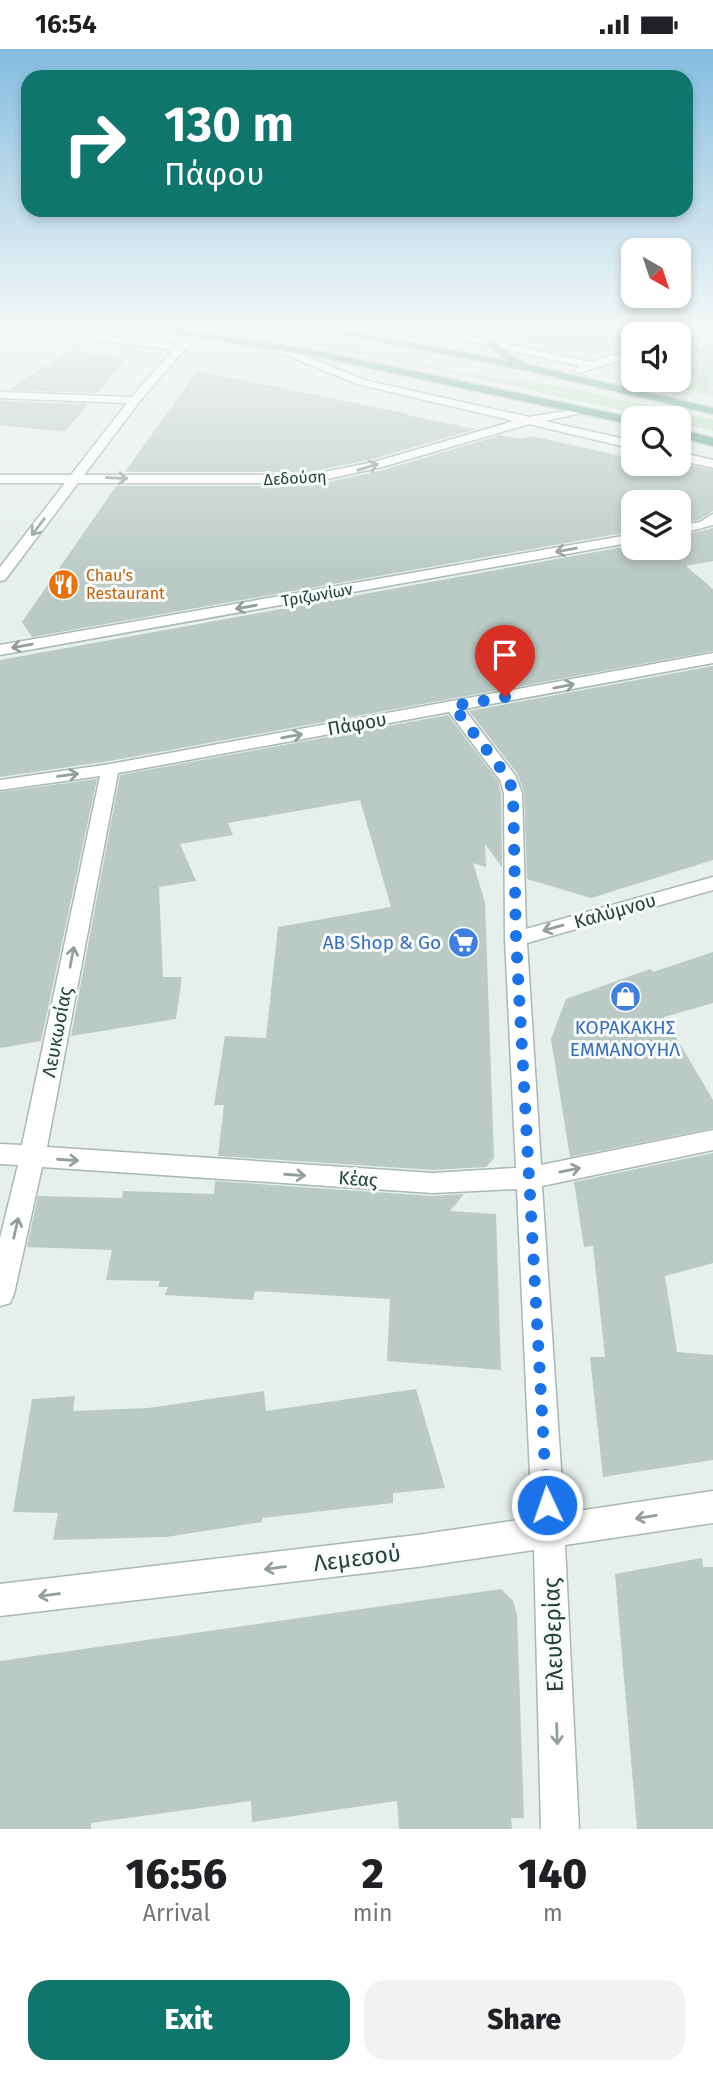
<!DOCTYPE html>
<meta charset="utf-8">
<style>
body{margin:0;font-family:"Fira Sans",sans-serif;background:#f2f2f2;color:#202124;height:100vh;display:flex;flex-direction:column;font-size:26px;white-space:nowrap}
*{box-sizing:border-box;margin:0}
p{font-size:23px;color:#757577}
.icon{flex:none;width:38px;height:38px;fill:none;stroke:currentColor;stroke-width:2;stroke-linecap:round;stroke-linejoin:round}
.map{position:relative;height:1780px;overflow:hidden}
.side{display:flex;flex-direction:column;background:#fff;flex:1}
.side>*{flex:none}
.banner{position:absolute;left:21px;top:21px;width:672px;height:147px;border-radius:21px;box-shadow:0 4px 10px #0003;background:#0f766e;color:#fff;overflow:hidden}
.needle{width:46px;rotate:141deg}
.buttons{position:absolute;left:621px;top:189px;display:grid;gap:14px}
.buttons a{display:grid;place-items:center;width:70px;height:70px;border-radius:14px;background:#fff;box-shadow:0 4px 10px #0003;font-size:35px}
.pin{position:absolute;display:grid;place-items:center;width:60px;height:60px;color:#fff;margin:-72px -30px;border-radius:50% 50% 50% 0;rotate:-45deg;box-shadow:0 0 7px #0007}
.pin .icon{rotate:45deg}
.me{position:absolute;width:77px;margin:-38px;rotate:357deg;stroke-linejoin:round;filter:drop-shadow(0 0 5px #0008)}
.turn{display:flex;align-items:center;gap:24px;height:147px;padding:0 28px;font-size:32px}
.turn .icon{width:91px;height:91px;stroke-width:2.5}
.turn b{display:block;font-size:49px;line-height:60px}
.eta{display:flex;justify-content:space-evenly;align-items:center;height:119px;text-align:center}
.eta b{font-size:42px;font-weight:800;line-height:49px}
.button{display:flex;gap:14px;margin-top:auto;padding:14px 28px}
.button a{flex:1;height:80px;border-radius:21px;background:#0f766e;color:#fff;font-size:28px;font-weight:800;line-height:80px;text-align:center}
.button a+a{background:#f2f2f2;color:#202124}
.status{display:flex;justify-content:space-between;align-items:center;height:49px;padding:0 35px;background:#fff;direction:ltr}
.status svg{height:19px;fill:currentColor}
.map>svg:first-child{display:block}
.green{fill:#bfe0c8}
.building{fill:#bbcac4}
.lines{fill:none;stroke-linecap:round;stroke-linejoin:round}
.minor-tunnel{stroke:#bfccc8;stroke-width:11;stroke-dasharray:11 5;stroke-linecap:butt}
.minor-casing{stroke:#a8b8b2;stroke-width:3}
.major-casing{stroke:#c2cac8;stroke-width:3}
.minor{fill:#fff;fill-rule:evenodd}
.major{fill:#6aa596;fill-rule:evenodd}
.oneway{stroke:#92a09c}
.route{stroke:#1a73e8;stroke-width:12;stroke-dasharray:0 21.6}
.labels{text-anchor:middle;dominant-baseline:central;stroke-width:6;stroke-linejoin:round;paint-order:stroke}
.far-street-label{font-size:16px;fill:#24423a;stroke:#f7fbf9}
.far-food-label{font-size:16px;fill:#c56008;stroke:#f7fbf9;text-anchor:start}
.street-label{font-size:19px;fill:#24423a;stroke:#f7fbf9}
.shop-label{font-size:19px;fill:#366cbe;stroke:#f7fbf9;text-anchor:end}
.near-street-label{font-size:23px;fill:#24423a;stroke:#f7fbf9}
</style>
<div class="status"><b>16:54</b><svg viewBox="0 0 49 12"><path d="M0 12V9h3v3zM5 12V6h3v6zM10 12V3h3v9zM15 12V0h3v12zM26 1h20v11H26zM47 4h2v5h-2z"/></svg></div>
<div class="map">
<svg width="713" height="1780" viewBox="0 0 713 1780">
<rect width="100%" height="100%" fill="#e6efeb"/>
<path class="green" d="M 449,276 L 695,276 L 666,285 L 634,285 L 633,295 L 594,305 Z
M 257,285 L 300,290 L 470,325 L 566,338 L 713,371 L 713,382 L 679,374 L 679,369 L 657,369 L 390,310 Z
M 713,294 L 713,335 L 709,340 L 713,341 L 713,348 L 647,331 L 679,331 L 679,304 Z"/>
<path class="building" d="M 71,301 L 125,310 L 97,344 L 9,341 Z
M 197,322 L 409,365 L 406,366 L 476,380 L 373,410 L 309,423 L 125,423 Z
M 0,352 L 88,355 L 65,383 L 0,376 Z
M 501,386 L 522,390 L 532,387 L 634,410 L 634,415 L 681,417 L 684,415 L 713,421 L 713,462 L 699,471 L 679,474 L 679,453 L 634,453 L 634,482 L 32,588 L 22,573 L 116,437 L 310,437 L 383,421 Z
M 713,479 L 713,512 L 686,517 L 713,540 L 713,602 L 110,712 L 0,728 L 0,611 L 634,496 L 634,499 L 679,499 L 679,487 Z
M 713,617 L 713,811 L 591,849 L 527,830 L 524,743 L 517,724 L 469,662 Z
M 448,666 L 498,732 L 501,744 L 502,818 L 485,795 L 486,818 L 473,814 L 485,853 L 494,1109 L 486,1118 L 433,1121 L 218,1107 L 224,1056 L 214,1056 L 225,987 L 266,989 L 278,878 L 391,858 L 360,751 L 228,774 L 233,786 L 180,795 L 196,832 L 159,838 L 163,928 L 182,928 L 176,970 L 71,987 L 120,726 Z
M 97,730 L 41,992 L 0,999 L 0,743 Z
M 713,903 L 713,954 L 664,968 L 713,1051 L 713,1079 L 570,1108 L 551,990 L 566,950 L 650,920 L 653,923 Z
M 713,1104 L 713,1214 L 665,1227 L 677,1303 L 713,1306 L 713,1411 L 603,1428 L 590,1308 L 605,1308 L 593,1197 L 584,1198 L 574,1133 Z
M 215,1132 L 433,1147 L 464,1145 L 450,1162 L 496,1165 L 501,1321 L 387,1312 L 390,1250 L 255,1242 L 253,1251 L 165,1246 L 168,1238 L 158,1238 L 160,1232 L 106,1231 L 112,1201 L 27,1198 L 38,1147 L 122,1149 L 123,1142 L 214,1145 Z
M 416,1340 L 445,1439 L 393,1444 L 393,1454 L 262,1469 L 262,1473 L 166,1488 L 53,1491 L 58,1464 L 13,1463 L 32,1350 L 75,1347 L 73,1362 L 148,1359 L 264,1342 L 266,1362 Z
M 702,1509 L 703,1518 L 713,1518 L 713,1780 L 637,1780 L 615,1525 Z
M 501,1540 L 513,1552 L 517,1565 L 524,1769 L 511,1769 L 512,1780 L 399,1780 L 397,1752 L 252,1773 L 251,1752 L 91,1774 L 91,1780 L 0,1780 L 0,1612 Z"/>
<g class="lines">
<path class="minor-tunnel" d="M 713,313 L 693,321 L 697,330 L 713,336"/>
<defs>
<path id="minor" d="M 0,276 L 23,276 L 179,296 L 202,276 L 213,276 L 179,307 L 139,353 L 84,426 L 309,426 L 374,413 L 514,372 L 357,335 L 267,298 L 267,294 L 271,293 L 364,331 L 529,368 L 585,359 L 585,363 L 544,372 L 634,392 L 634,400 L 529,375 L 382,418 L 309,434 L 78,434 L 5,531 L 0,532 L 0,518 L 65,434 L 0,434 L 0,426 L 71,426 L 127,354 L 0,349 L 0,343 L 132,348 L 173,301 L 0,279 Z
M 396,276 L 415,276 L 591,313 L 634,300 L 634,307 L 579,324 L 574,321 L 580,317 Z
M 713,276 L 713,281 L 679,292 L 679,286 Z
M 679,403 L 713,411 L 713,419 L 679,411 Z
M 713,465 L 713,476 L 679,485 L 679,477 L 700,473 Z
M 634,485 L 634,493 L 0,606 L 0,596 Z
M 713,604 L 713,614 L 464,660 L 515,726 L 522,744 L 526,880 L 713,828 L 713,841 L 527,894 L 541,1116 L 713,1081 L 713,1101 L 542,1137 L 564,1464 L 713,1442 L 713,1474 L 565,1496 L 579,1780 L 541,1780 L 534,1501 L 417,1518 L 0,1567 L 0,1535 L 417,1486 L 532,1469 L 517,1140 L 433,1144 L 42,1118 L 14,1245 L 10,1254 L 0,1257 L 0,1189 L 18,1116 L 0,1115 L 0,1095 L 22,1096 L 100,727 L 0,741 L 0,731 L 110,715 ZM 449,663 L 500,731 L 504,744 L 505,890 L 516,1119 L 433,1124 L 47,1098 L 118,724 Z"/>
<path id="major" d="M 122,276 L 146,276 L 314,301 L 634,369 L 634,376 L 314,307 Z
M 297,276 L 317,276 L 509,312 L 488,297 L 487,295 L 492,292 L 525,315 L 713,359 L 713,365 L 525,321 Z
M 679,380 L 713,389 L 713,397 L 679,388 Z"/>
</defs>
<use href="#minor" class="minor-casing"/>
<use href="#major" class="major-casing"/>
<use href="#minor" class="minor"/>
<use href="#major" class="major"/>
</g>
<defs><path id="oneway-shaft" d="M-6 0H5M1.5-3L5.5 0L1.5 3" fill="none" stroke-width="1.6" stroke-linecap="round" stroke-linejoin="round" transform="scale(1.75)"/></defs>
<g class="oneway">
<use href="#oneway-shaft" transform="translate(368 418) rotate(-17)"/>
<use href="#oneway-shaft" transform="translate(117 429) rotate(2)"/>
<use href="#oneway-shaft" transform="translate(38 478) rotate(127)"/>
<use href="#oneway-shaft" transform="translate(566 501) rotate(170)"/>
<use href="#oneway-shaft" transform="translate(246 558) rotate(170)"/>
<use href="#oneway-shaft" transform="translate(22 597) rotate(170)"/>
<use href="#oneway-shaft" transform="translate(564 637) rotate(-11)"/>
<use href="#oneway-shaft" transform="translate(292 687) rotate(-10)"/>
<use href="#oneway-shaft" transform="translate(68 726) rotate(-8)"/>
<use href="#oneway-shaft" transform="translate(553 879) rotate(164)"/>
<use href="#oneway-shaft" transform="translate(72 908) rotate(-79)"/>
<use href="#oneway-shaft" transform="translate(68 1111) rotate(4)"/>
<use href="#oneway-shaft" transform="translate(570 1121) rotate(-12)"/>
<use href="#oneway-shaft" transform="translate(295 1126) rotate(4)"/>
<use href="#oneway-shaft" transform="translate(16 1179) rotate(-77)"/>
<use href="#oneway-shaft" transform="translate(646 1468) rotate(171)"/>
<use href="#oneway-shaft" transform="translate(275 1519) rotate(173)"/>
<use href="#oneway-shaft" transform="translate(49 1546) rotate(173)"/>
<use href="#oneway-shaft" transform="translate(557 1685) rotate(88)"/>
</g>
<linearGradient id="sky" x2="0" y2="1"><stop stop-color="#84bce0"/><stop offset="0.53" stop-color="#f4f8f6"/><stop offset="1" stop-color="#f4f8f6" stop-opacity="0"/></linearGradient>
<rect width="713" height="525" fill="url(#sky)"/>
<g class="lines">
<path class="route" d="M 505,648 L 453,657 L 509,730 L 513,744 L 516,890 L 547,1456"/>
</g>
<defs>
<symbol id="restaurant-disc" viewBox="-11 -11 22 22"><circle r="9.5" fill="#e8710a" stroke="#f7fbf9"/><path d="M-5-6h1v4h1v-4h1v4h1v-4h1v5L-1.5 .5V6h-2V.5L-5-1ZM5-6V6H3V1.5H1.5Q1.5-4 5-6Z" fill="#fff"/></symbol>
<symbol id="supermarket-disc" viewBox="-11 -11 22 22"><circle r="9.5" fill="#3f7fe0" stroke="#f7fbf9"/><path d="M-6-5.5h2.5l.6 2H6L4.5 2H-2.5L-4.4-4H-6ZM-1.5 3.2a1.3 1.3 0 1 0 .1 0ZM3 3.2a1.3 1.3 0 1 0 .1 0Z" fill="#fff"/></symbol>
<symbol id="shop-disc" viewBox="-11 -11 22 22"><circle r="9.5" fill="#3f7fe0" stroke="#f7fbf9"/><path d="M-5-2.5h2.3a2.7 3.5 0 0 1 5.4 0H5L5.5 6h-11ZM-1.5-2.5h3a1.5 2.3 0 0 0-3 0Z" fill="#fff"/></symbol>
</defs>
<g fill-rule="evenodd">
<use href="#restaurant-disc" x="46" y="518" width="35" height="35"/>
<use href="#supermarket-disc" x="446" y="876" width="35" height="35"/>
<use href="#shop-disc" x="608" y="930" width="35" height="35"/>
</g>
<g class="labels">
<g class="far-street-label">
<text transform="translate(295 429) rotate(-3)">Δεδούση</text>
<text transform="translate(317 546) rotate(-10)">Τριζωνίων</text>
</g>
<g class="far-food-label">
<text x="86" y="526">Chau's<tspan x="86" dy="18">Restaurant</tspan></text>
</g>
<g class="street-label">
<text transform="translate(357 675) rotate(-10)">Πάφου</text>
<text transform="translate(615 862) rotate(-16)">Καλύμνου</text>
<text transform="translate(57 983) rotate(-79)">Λευκωσίας</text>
<text transform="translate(358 1130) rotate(4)">Κέας</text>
</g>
<g class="shop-label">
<text x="441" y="893">ΑΒ Shop &amp; Go</text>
<text x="625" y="978" text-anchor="middle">ΚΟΡΑΚΑΚΗΣ<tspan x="625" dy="22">ΕΜΜΑΝΟΥΗΛ</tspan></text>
</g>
<g class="near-street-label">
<text transform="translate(357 1509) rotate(-7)">Λεμεσού</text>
<text transform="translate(553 1586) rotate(-92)">Ελευθερίας</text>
</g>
</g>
</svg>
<div class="buttons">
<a><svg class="needle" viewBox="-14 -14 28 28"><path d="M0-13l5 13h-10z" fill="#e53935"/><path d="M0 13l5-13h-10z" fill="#757577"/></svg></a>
<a><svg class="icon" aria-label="sound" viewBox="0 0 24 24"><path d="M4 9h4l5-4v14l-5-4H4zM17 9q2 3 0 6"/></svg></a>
<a><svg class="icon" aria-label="search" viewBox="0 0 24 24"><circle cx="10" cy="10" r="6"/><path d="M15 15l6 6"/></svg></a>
<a><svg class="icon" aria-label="layers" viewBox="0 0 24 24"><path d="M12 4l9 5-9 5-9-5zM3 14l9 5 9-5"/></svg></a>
</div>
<div class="pin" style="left:505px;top:648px;background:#d93025"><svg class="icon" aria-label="arrive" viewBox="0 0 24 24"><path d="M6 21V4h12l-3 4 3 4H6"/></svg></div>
<svg class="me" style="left:547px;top:1456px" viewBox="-20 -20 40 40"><circle r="17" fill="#1a73e8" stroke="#fff" stroke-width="3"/><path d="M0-11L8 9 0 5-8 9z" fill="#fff"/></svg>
<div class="banner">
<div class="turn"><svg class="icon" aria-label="right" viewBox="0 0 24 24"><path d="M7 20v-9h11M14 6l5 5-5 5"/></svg><div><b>130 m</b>Πάφου</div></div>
</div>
</div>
<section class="side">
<div class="eta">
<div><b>16:56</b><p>Arrival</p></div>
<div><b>2</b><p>min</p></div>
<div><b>140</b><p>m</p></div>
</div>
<div class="button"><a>Exit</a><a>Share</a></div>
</section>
